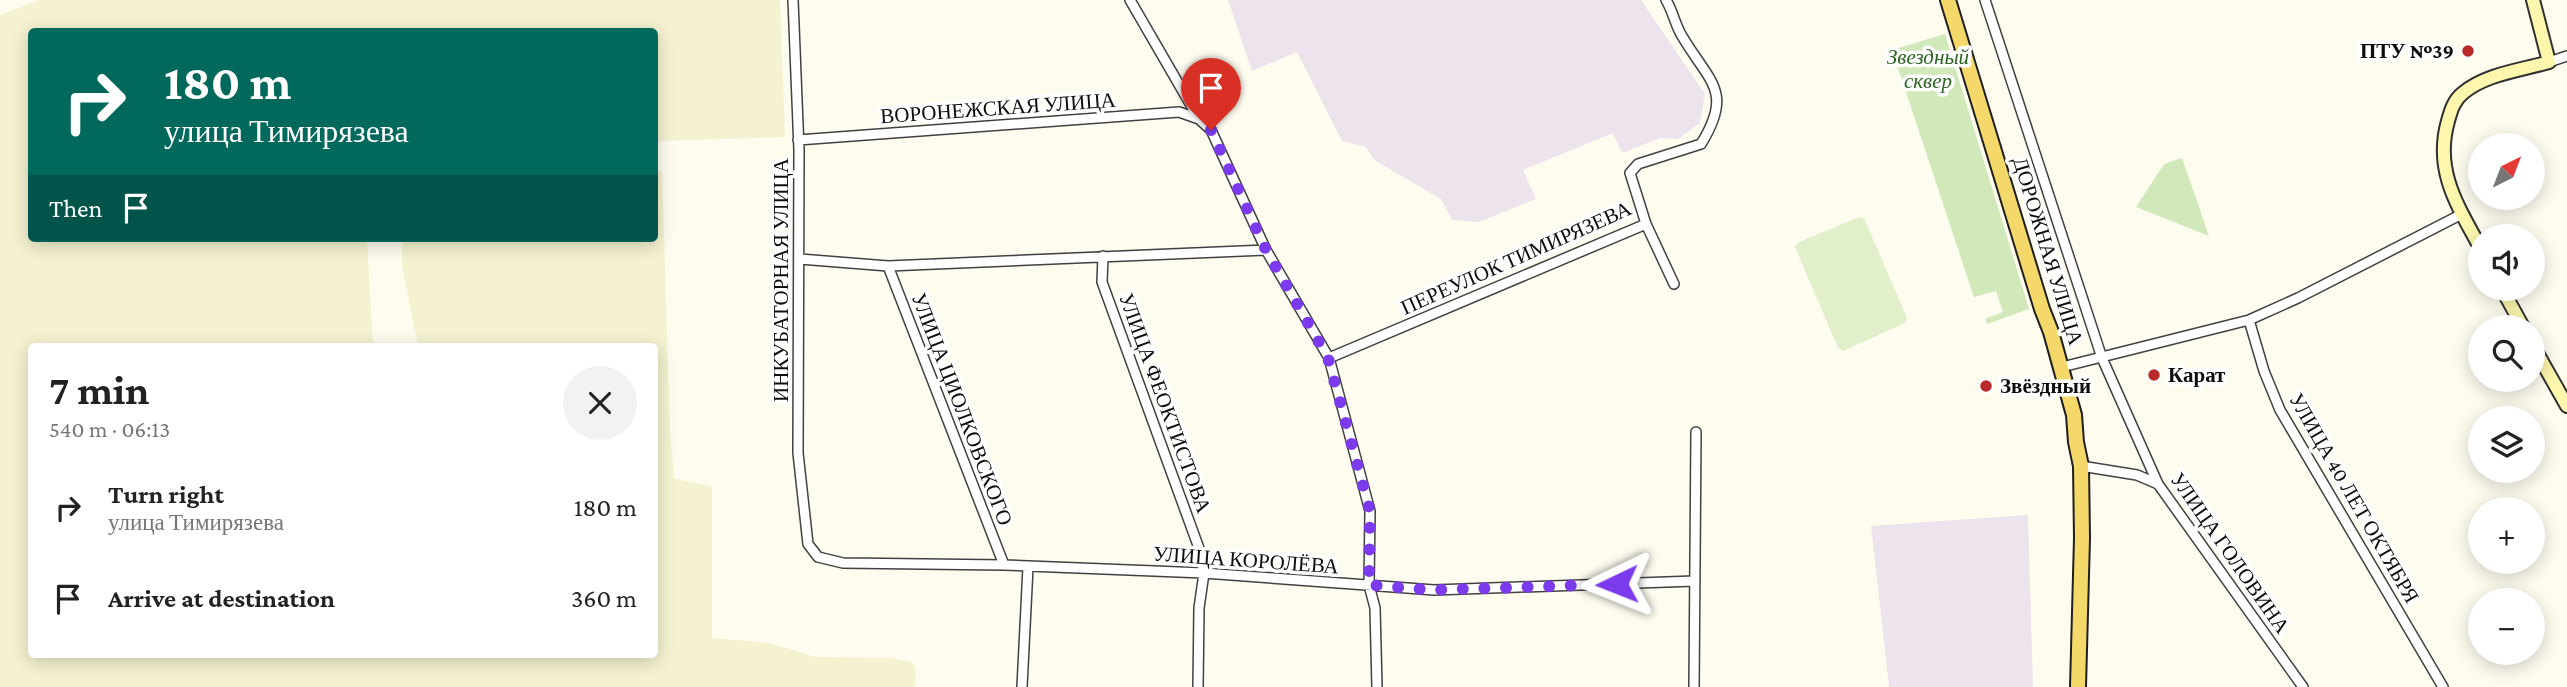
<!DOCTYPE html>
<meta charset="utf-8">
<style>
body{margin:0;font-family:"Crimson Pro",serif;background:#f2f2f2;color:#222;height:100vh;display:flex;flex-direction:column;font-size:26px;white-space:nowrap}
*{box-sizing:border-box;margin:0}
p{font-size:23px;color:#767676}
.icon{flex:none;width:38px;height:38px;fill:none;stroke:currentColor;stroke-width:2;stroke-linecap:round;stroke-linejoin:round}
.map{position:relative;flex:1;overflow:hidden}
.drawer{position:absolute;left:28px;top:343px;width:630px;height:315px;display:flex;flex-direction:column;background:#fff;border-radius:7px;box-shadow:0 4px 18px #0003}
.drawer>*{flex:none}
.hud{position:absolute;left:28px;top:28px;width:630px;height:214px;border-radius:7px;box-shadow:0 4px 18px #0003;background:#00695c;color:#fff;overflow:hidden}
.needle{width:46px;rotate:42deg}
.tools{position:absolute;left:2468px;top:133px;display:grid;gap:14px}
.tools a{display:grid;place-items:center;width:77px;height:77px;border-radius:50%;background:#fff;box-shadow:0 4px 18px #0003;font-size:35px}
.pin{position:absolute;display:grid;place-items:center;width:60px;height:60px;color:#fff;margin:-72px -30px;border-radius:50% 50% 50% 0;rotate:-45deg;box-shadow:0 0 7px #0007}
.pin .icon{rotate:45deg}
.me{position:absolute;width:77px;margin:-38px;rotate:268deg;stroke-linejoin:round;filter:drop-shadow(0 0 5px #0008)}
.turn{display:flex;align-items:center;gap:24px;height:147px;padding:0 21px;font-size:32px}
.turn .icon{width:91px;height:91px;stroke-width:2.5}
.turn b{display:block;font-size:49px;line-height:60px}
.then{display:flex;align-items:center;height:66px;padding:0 21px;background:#0003;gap:14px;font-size:26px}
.round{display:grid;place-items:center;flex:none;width:74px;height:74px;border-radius:37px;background:#f2f2f2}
.overview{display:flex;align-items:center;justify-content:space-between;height:119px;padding:0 21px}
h1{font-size:42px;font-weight:700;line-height:52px}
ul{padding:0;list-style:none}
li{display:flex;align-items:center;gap:21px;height:91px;padding:0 21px}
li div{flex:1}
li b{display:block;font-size:26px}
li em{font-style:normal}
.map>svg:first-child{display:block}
.industrial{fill:#ece3ec}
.farmland{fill:#f4f2d0}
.green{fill:#d0e8ba}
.pitch{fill:#e1efcb}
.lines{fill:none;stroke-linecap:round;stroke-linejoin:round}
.street-casing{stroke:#414141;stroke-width:12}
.secondary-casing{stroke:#303030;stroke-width:16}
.primary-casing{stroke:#1f1f1f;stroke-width:18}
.street{stroke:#fff;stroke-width:9}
.secondary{stroke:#fcf7ad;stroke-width:12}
.primary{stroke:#f4d86a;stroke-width:14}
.route{stroke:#7c3aed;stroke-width:12;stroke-dasharray:0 21.6}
.poi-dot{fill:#b92a2b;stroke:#fff;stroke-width:2.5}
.labels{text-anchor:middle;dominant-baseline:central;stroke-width:7;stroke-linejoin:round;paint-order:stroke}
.poi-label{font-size:21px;font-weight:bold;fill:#0e0e0e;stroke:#fff;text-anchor:start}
.park-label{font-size:21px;font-style:italic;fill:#2b6420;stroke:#fff}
.street-label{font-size:21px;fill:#0e0e0e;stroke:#fff}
</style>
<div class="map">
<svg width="2567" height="687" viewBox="0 0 2567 687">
<rect width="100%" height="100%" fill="#fefcef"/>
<path class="industrial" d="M 1228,0 L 1641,0 L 1705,94 L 1700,123 L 1678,139 L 1660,138 L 1622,153 L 1613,133 L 1523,170 L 1536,199 L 1479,222 L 1452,220 L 1441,199 L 1374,160 L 1366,147 L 1342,141 L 1297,52 L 1252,71 Z
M 2028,515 L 2033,687 L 1889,687 L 1871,526 Z"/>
<path class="farmland" d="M 40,0 L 780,0 L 785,137 L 655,141 L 654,32 L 32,32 L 32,238 L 367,238 L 373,346 L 32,346 L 32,654 L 654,654 L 654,346 L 418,346 L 402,265 L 402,238 L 654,238 L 655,170 L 662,170 L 670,428 L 674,478 L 712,487 L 712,638 L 769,643 L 816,657 L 891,658 L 912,662 L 916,669 L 915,687 L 0,687 L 0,15 Z"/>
<path class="green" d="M 1945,34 L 2029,309 L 1987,324 L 1985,319 L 2003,312 L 1996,291 L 1974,297 L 1892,50 Z
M 2182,158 L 2209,236 L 2136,207 L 2164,164 Z"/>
<path class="pitch" d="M 1859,217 L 1864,218 L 1907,318 L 1905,323 L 1843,351 L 1838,348 L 1795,247 L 1797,243 Z"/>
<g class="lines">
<defs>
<path id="street" d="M 793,0 L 799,150 L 798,453 L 808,544 L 818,557 L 843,563 L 1004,565 L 1204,573 L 1434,590 L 1695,581
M 1130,0 L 1199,119 L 1211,130 L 1266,250 L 1329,358 L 1370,511 L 1369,585 L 1375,608 L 1377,687
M 1985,0 L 2102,358 L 2158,484 L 2303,687
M 2549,62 L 2567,56
M 798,140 L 1179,112 L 1199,119
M 1646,224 L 1674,284
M 1103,256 L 1102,282 L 1200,551 L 1204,573 L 1199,608 L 1198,687
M 800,259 L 888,266 L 1266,250
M 888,266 L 1004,565
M 2249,320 L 2264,371 L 2280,410 L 2443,687
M 1329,358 L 1646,224 L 1630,173 L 1638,164 L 1701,144 C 1734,91 1709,82 1682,36 C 1675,25 1673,11 1666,0
M 2062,367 L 2249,320 L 2298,298 L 2462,214
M 2081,466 L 2137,475 L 2158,484
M 1022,687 L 1028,567
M 1694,687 L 1696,432"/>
<path id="secondary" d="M 2480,247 C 2457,205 2434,170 2448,121 C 2451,110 2454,100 2463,93 C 2485,74 2522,70 2549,62 L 2533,0
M 2502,289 L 2523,327
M 2532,344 L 2567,406"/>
<path id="primary" d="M 1948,0 L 2042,309 L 2051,332 L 2074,415 L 2076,442 L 2081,466 L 2082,538 L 2078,687"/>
</defs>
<use href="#street" class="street-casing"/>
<use href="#secondary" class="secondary-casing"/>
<use href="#primary" class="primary-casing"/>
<use href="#street" class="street"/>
<use href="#secondary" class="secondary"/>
<use href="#primary" class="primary"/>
</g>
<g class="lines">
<path class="route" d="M 1211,130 L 1266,250 L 1328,358 L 1370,511 L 1369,585 L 1434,590 L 1617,584"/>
</g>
<g class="poi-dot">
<circle cx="2468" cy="51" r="7"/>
<circle cx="2154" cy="375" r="7"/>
<circle cx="1986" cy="386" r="7"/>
</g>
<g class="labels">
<g class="poi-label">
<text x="2454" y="51" text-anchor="end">ПТУ №39</text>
<text x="2168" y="375">Карат</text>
<text x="2000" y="386">Звёздный</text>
</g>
<g class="park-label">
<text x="1928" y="57">Звездный<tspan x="1928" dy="24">сквер</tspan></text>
</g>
<g class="street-label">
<text transform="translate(998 108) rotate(-4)">ВОРОНЕЖСКАЯ УЛИЦА</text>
<text transform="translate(2048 251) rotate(73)">ДОРОЖНАЯ УЛИЦА</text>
<text transform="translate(1516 258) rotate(-24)">ПЕРЕУЛОК ТИМИРЯЗЕВА</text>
<text transform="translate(781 280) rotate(-90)">ИНКУБАТОРНАЯ УЛИЦА</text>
<text transform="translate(1165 403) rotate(70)">УЛИЦА ФЕОКТИСТОВА</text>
<text transform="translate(962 409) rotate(69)">УЛИЦА ЦИОЛКОВСКОГО</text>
<text transform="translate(2354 498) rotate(60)">УЛИЦА 40 ЛЕТ ОКТЯБРЯ</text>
<text transform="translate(2230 553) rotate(55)">УЛИЦА ГОЛОВИНА</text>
<text transform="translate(1246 560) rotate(4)">УЛИЦА КОРОЛЁВА</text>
</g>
</g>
</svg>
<div class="tools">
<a><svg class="needle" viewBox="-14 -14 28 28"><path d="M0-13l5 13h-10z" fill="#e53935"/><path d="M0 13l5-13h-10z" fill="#767676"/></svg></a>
<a><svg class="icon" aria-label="sound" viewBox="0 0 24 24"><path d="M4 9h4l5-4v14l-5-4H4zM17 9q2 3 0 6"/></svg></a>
<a><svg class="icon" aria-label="search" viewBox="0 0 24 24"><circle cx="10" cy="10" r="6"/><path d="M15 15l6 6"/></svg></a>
<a><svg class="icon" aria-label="layers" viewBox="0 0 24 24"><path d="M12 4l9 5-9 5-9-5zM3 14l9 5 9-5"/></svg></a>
<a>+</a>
<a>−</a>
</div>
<div class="pin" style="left:1211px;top:130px;background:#d93025"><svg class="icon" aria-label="arrive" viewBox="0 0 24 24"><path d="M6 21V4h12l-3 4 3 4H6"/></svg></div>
<svg class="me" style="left:1617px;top:584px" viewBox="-20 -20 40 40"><path d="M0-17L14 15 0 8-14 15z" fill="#7c3aed" stroke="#fff" stroke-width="4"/></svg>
<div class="hud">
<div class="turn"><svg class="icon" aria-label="right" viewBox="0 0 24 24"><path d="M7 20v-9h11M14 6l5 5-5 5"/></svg><div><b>180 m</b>улица Тимирязева</div></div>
<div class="then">Then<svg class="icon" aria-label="arrive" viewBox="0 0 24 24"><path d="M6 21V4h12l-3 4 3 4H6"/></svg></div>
</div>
<section class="drawer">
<div class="overview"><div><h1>7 min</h1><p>540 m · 06:13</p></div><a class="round"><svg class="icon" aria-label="close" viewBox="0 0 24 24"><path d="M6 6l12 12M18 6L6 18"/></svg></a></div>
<ul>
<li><svg class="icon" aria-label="right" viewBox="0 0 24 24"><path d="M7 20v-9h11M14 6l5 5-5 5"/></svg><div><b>Turn right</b><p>улица Тимирязева</p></div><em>180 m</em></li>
<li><svg class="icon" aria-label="arrive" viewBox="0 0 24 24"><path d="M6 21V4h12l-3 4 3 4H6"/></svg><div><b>Arrive at destination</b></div><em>360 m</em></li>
</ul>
</section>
</div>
